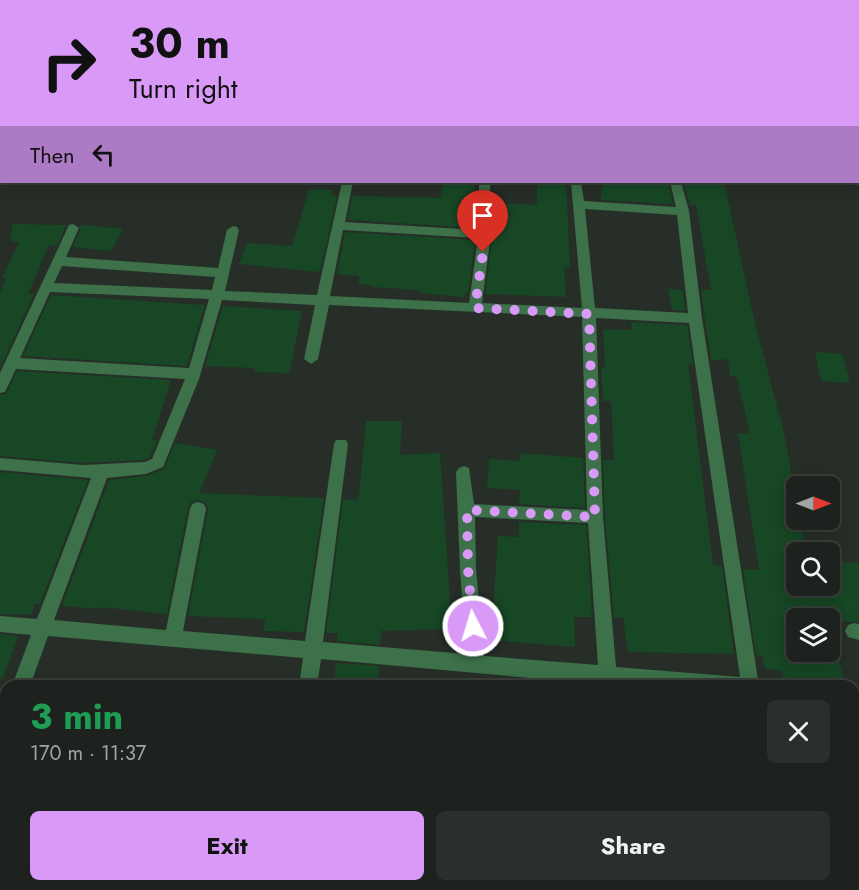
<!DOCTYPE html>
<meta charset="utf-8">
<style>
body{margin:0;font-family:Jost,sans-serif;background:#2a2f2b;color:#f1f3f6;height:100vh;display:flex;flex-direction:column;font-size:22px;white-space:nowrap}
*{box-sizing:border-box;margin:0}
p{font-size:20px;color:#a0a4a4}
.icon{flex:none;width:33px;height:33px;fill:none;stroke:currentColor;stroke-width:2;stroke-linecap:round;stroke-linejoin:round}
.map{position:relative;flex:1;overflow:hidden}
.side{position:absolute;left:0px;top:680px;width:860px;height:212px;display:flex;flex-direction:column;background:#1d221e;border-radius:18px 18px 0 0;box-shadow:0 3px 15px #0003,0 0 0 2px #3b3f3c}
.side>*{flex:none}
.guide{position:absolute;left:0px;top:0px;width:860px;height:183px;box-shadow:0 3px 15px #0003,0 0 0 2px #3b3f3c;background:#d99af7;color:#111;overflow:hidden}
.needle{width:39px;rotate:90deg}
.fabs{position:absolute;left:786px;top:476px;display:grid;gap:12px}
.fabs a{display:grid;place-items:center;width:54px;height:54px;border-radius:9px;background:#1d221e;box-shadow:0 3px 15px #0003,0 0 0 2px #3b3f3c;font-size:30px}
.pin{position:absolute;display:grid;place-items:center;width:51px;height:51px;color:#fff;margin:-62px -26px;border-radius:50% 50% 50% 0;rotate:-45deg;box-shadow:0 0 6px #0007}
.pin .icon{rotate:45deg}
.me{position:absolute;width:66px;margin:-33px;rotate:355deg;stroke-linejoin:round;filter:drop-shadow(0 0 4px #0008)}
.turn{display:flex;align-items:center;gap:21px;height:126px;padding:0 30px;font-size:27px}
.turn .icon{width:78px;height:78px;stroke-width:2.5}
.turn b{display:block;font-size:42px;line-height:51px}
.then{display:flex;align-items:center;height:57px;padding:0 30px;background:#0003;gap:12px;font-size:22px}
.round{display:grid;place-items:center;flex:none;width:63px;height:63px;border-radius:9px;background:#2a2f2b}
.headline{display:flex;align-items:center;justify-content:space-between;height:102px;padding:0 30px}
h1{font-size:36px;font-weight:700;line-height:45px;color:#1e9e55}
.cta{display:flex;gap:12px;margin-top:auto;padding:12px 30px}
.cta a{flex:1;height:69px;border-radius:9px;background:#d99af7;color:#111;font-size:24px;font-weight:700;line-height:69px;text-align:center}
.cta a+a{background:#2a2f2b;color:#f1f3f6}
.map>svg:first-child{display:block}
.building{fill:#174725;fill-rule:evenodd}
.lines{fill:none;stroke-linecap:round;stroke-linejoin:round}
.street{fill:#3c7149;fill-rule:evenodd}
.route{stroke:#d99af7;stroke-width:10;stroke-dasharray:0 18}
</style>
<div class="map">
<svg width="859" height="890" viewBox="0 0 859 890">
<rect width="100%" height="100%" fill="#272e28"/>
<path class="building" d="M 442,182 L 474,182 L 477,228 L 348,220 L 352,196 L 441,198 Z
M 537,182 L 566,182 L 570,267 L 564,267 L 566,297 L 485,294 L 493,234 L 493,203 L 537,205 Z
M 602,182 L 668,182 L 673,204 L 601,200 Z
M 683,182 L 724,182 L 754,319 L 785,437 L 796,500 L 796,519 L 800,519 L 806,552 L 796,552 L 796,585 L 830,585 L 830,561 L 859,563 L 859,622 L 832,622 L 844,686 L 784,686 L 782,671 L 765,669 L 762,655 L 756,655 L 743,569 L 759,570 L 738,433 L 750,434 L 737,377 L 730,376 L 728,359 L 711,361 L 701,290 L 711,290 L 696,205 L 690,205 ZM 796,618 L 830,618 L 830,651 L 796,651 Z
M 309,189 L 333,190 L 332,196 L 337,196 L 320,272 L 239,264 L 247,243 L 292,246 Z
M 12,224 L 66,225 L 57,246 L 49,245 L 28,294 L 34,294 L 0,368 L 0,293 L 6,278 L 2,278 L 19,242 L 11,241 Z
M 79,225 L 83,225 L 123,229 L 111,251 L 73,247 L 81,229 Z
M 345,232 L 475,240 L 468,293 L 465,293 L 464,297 L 420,293 L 420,290 L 371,287 L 371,285 L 359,284 L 359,276 L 337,274 Z
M 668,289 L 683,290 L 685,311 L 672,310 Z
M 51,295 L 205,305 L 187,366 L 23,356 Z
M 223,306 L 302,311 L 289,373 L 254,372 L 255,368 L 205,366 Z
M 631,322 L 687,325 L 693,364 L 688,364 L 713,565 L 722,566 L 734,654 L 628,652 L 623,618 L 614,618 L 605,517 L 603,460 L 614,460 L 611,401 L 603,401 L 601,367 L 605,367 L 603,329 L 632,330 Z
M 815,352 L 842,354 L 850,383 L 821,381 Z
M 17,371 L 171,380 L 152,440 L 157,440 L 150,457 L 144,460 L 83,463 L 0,456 L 0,395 L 7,393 Z
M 366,421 L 402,421 L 400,455 L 440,453 L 452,629 L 381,631 L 380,645 L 337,641 L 338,633 L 326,633 L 343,499 L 356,500 L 359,496 Z
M 175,443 L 217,450 L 199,493 L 324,498 L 304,632 L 263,631 L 265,619 L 188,616 L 208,509 L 206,503 L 199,500 L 191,502 L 188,508 L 167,614 L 101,607 L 100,609 L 62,606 L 109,480 L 146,476 L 164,469 Z
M 521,453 L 583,458 L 585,508 L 519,504 L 520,490 L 487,488 L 489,459 L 520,461 Z
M 0,472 L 88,480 L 40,604 L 35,604 L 31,615 L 0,614 Z
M 519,522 L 586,525 L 592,617 L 574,617 L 575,647 L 491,640 L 498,536 L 519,537 Z
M 0,634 L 18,636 L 3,679 L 0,678 Z
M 336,663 L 379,666 L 377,686 L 334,686 Z"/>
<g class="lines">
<path class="street" d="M 585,0 L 595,0 L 595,2 L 586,2 Z
M 601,0 L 612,0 L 600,2 Z
M 858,71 L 859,71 L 859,77 L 858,77 Z
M 858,98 L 859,98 L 859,104 L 858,104 Z
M 858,143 L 859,143 L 859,149 L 858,149 Z
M 342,182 L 353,182 L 345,222 L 479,230 L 479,182 L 490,182 L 491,234 L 482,303 L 582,308 L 571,182 L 581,182 L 584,201 L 676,207 L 670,182 L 681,182 L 689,211 L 702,318 L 759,686 L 608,685 L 321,659 L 317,686 L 299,686 L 303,658 L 48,636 L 30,686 L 12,686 L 31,635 L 0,632 L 0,616 L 37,619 L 91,478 L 0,470 L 0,458 L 83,465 L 145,462 L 152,459 L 185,379 L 16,369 L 5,392 L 0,393 L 0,373 L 69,225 L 73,224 L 79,228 L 66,257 L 218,268 L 227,230 L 233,226 L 237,227 L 239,230 L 225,291 L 317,295 ZM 585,209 L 677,215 L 688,313 L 595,308 ZM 343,230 L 478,238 L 469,303 L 330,296 ZM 62,266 L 215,277 L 212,290 L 54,283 ZM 50,292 L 209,299 L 189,368 L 20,358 ZM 222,300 L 315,305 L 304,359 L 311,364 L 318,359 L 329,305 L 582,317 L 587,510 L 474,504 L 469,468 L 464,466 L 459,468 L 456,472 L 460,569 L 466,654 L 323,642 L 348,444 L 346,440 L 336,440 L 334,444 L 305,641 L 183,631 L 206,509 L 204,504 L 198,502 L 192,504 L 190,509 L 166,630 L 54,620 L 107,478 L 146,474 L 163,467 L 199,379 ZM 596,318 L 689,323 L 740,677 L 616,667 L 603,517 ZM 475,517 L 588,523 L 598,665 L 484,656 L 476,569 Z
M 854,623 L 859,624 L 859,640 L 848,637 L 845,631 L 848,625 Z
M 6,714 L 6,745 L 0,747 L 0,716 Z
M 277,885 L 297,885 L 296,890 L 276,890 Z
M 766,885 L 786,885 L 787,890 L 767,890 Z"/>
</g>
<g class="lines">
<path class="route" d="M 473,626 L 468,569 L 467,510 L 595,517 L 589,314 L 475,308 L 483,252"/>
</g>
</svg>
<div class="fabs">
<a><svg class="needle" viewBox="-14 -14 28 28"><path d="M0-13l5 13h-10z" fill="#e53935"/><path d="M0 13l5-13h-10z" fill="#a0a4a4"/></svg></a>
<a><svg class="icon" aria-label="search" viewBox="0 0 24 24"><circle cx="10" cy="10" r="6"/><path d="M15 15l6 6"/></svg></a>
<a><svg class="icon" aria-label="layers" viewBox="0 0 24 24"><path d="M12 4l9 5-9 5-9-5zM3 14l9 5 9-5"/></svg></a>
</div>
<div class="pin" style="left:483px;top:252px;background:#d93025"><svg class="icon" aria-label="arrive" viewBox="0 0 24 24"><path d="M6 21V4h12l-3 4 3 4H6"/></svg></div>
<svg class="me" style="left:473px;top:626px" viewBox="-20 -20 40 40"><circle r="17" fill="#d99af7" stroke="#fff" stroke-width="3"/><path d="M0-11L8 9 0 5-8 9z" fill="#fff"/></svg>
<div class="guide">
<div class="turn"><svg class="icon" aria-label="right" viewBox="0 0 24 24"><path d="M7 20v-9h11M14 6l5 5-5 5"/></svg><div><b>30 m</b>Turn right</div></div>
<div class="then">Then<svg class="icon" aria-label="left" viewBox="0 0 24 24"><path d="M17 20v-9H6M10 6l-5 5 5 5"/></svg></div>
</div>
<section class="side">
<div class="headline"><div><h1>3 min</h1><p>170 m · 11:37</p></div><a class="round"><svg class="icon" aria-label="close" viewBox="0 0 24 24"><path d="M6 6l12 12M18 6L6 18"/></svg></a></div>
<div class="cta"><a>Exit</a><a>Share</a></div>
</section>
</div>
